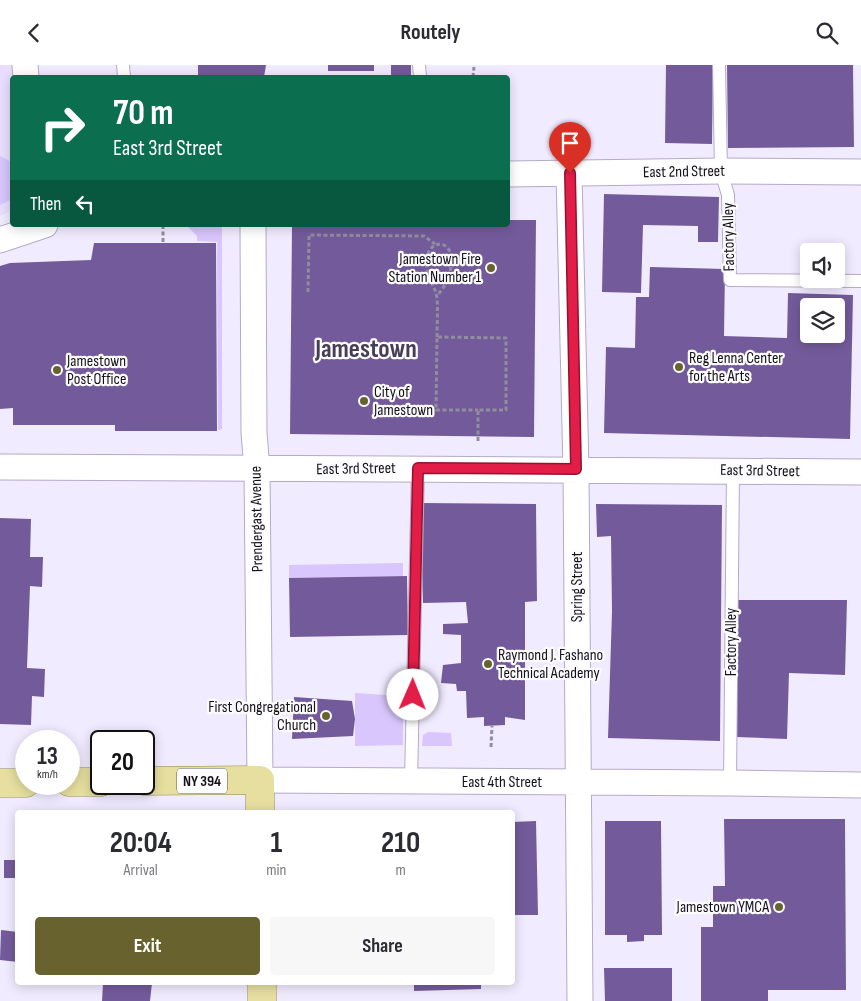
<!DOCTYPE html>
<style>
body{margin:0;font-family:"Sofia Sans Condensed",sans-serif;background:#f7f7f7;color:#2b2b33;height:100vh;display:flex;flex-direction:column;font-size:19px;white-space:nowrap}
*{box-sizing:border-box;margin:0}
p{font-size:16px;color:#7c7c81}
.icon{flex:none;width:28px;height:28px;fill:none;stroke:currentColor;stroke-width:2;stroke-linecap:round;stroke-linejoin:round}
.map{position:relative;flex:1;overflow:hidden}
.drawer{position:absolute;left:15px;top:745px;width:500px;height:175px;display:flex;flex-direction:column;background:#fff;border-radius:5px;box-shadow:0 2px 12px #0003}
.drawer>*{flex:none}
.hud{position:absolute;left:10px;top:10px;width:500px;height:152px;border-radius:5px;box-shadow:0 2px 12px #0003;background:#0b6e4f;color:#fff;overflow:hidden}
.controls{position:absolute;left:800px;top:178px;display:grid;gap:10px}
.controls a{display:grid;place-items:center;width:45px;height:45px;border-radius:5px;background:#fff;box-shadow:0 2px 12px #0003;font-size:25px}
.speed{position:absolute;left:15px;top:665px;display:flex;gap:10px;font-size:25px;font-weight:700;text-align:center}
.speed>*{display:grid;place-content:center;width:65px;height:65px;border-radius:50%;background:#fff;box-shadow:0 2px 12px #0003;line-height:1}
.speed small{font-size:12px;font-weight:400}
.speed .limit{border:2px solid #111;border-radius:8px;background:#fff;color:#111}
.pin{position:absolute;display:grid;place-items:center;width:42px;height:42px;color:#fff;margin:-51px -21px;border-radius:50% 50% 50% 0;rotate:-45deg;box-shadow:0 0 5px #0007}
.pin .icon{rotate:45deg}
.me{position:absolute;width:55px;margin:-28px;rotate:1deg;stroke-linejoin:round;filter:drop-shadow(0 0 4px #0008)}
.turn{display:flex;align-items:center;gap:18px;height:105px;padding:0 20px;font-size:22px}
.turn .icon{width:65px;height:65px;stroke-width:2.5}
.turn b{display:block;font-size:35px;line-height:42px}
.then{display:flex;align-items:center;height:48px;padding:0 20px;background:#0003;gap:10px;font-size:19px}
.eta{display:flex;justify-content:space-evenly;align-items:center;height:85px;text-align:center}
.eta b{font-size:30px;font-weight:700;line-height:35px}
.primary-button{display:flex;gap:10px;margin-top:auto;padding:10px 20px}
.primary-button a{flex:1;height:58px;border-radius:5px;background:#68622e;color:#fff;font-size:20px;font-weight:700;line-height:58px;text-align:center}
.primary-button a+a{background:#f7f7f7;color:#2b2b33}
header{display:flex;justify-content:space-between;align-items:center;height:65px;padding:0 20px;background:#fff;font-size:22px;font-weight:700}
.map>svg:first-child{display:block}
.built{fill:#e9deff}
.green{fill:#d8c6fc}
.building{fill:#735b9b;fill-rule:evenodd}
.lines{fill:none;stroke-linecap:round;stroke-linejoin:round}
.lane-casing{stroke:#b4aac9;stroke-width:14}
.street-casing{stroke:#b4aac9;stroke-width:27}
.primary-casing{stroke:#928948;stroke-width:29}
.path{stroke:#928d9d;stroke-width:3;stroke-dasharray:4 2.5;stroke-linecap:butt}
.lane{stroke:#fff;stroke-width:12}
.street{stroke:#fff;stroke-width:25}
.primary{stroke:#e6dfa0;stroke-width:28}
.route-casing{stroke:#92132f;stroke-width:12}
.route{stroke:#e11d48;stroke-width:9}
.poi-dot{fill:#68622e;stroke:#fcfcfc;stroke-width:2}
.labels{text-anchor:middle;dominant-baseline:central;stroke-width:4.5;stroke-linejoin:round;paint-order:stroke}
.shield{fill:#fcfcfc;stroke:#5a585f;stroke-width:1}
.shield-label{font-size:15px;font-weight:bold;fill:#15111c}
.street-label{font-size:16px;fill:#15111c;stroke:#fcfcfc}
.poi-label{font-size:16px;fill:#15111c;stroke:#fcfcfc;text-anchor:start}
.town-label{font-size:26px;font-weight:bold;fill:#463d57;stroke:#fcfcfc}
</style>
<header><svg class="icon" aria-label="back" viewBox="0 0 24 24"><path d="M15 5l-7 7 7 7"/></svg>Routely<svg class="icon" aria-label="search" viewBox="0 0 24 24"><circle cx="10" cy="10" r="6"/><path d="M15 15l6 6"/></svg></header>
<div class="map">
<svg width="861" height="936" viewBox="0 0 861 936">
<rect width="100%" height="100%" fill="#f1ebff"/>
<path class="built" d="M 0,0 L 12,0 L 14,12 L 12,145 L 0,151 Z"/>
<path class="green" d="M 0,91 L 12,97 L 12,134 L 0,140 Z
M 186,160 L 219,160 L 222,163 L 222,364 L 218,365 L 217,177 L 197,176 L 197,171 Z
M 403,498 L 403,511 L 289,513 L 289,500 Z
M 355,628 L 403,631 L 403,680 L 355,681 Z
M 428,667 L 451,668 L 452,681 L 422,681 L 423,670 Z"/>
<path class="building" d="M 198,0 L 266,0 L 264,12 L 198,12 Z
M 328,0 L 374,0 L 374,6 L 328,6 Z
M 391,0 L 411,0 L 411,12 L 391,12 Z
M 666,0 L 713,0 L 712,79 L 665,78 Z
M 727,0 L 853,0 L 854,82 L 728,83 Z
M 604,129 L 719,132 L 718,177 L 698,177 L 698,161 L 643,160 L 641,228 L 602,227 Z
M 508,155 L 536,155 L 534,372 L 290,369 L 292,160 L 508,160 Z
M 94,178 L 216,178 L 217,366 L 115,366 L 115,360 L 13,360 L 13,343 L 0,344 L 0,201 L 10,198 L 91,195 Z
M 650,202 L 725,204 L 724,271 L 787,273 L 788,228 L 853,230 L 850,374 L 604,368 L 606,282 L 635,283 L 636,232 L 649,232 ZM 809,241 L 836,241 L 836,269 L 809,269 Z
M 420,438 L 536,439 L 537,536 L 525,537 L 525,655 L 505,652 L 505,660 L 484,661 L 484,652 L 467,653 L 466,626 L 457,626 L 456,619 L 441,618 L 443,600 L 461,598 L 461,570 L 443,569 L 443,559 L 468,558 L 466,537 L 423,538 Z
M 596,439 L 722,440 L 720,676 L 608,673 L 612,546 L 611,471 L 597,472 Z
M 0,453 L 31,454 L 30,492 L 43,492 L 42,522 L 30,521 L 27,603 L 45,604 L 44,632 L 32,631 L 31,660 L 0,659 Z
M 407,511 L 408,570 L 290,572 L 289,513 Z
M 735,535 L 847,535 L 845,610 L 789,608 L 787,674 L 737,672 Z
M 294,632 L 352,636 L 355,654 L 353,671 L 292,674 Z
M 724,754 L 845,754 L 846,925 L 768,925 L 768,936 L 701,936 L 701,862 L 713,862 L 713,821 L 725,821 Z
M 536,756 L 538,850 L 512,850 L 512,757 Z
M 605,756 L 661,756 L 662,870 L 644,870 L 644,876 L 627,877 L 627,870 L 605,870 Z
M 4,795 L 18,795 L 18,813 L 4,813 Z
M 1,865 L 18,867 L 18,897 L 0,895 Z
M 604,903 L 672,903 L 672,936 L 605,936 Z
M 103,918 L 152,918 L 150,936 L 102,936 Z
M 414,918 L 481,918 L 481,924 L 414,926 Z"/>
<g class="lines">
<defs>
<path id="lane" d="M 123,0 L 124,12
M 419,0 L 420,12
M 719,0 L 721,106 L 728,130 L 730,215 L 861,216
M 411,716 L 418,403
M 730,718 L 733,405"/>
<path id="street" d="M 25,0 L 26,12
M 569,108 L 576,405 L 580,936
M 508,109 L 721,106 L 861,107
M 253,160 L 254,368 L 257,404 L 260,715 L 730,718 L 861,720
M 0,175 L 45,160
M 0,402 C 287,405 574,403 861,407"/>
<path id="primary" d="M 144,716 L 260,715 L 260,748
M 69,717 L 101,717
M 0,718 L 26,718
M 262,918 L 262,936"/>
</defs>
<use href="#lane" class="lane-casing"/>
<use href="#street" class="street-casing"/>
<use href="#primary" class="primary-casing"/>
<path class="path" d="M 473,12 L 474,2
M 163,160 L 163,178
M 308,227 L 309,170 L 424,171 L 435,179
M 437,272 C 437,259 438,246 437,233 C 435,218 424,212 427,192 C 431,174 450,176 451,192 C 452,209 447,219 437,231
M 478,376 L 478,345 L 506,345 L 506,273 L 437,272 L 436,345 L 478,345
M 491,682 L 492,661"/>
<use href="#lane" class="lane"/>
<use href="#street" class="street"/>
<use href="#primary" class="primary"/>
</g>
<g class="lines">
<defs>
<path id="route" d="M 413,630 L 418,403 L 576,404 L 570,108"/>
</defs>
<use href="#route" class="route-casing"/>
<use href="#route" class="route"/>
</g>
<g class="poi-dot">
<circle cx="491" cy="203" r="5"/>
<circle cx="679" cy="302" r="5"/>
<circle cx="57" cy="305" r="5"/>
<circle cx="364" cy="336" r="5"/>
<circle cx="488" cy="599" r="5"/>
<circle cx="326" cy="651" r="5"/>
<circle cx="779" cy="842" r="5"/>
</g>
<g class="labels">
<rect class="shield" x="177" y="703.5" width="50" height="25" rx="4"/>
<g class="shield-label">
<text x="202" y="716">NY 394</text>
</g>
<g class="street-label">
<text transform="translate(684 107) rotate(-1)">East 2nd Street</text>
<text transform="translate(729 172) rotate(-91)">Factory Alley</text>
<text transform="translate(356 404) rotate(-1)">East 3rd Street</text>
<text transform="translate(760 406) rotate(1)">East 3rd Street</text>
<text transform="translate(257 454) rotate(-91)">Prendergast Avenue</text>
<text transform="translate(577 522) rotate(-90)">Spring Street</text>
<text transform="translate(731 577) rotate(-90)">Factory Alley</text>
<text x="502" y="717">East 4th Street</text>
</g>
<g class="poi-label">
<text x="481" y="194" text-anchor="end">Jamestown Fire<tspan x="481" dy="18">Station Number 1</tspan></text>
<text x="689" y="293">Reg Lenna Center<tspan x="689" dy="18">for the Arts</tspan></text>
<text x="67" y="296">Jamestown<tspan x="67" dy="18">Post Office</tspan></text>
<text x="374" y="327">City of<tspan x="374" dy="18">Jamestown</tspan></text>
<text x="498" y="590">Raymond J. Fashano<tspan x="498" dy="18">Technical Academy</tspan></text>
<text x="316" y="642" text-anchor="end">First Congregational<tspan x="316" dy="18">Church</tspan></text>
<text x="769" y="842" text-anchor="end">Jamestown YMCA</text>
</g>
<g class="town-label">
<text x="366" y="284">Jamestown</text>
</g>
</g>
</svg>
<div class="controls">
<a><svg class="icon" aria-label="sound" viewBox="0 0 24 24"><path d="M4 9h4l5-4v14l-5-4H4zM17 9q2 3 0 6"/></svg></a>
<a><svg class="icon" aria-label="layers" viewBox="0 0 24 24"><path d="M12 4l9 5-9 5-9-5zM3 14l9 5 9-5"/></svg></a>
</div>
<div class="speed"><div>13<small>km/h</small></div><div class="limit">20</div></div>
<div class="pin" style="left:570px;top:108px;background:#d93025"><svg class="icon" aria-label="arrive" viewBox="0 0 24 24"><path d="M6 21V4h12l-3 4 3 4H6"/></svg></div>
<svg class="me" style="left:413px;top:630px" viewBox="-20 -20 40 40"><circle r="19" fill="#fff"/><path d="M0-13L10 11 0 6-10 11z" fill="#e11d48"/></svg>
<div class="hud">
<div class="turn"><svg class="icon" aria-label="right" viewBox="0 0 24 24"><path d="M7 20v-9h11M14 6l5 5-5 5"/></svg><div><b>70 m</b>East 3rd Street</div></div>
<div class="then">Then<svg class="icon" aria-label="left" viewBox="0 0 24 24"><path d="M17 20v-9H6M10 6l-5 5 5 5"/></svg></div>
</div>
<section class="drawer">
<div class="eta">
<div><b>20:04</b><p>Arrival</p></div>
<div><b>1</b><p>min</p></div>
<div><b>210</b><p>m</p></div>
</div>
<div class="primary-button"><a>Exit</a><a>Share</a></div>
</section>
</div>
